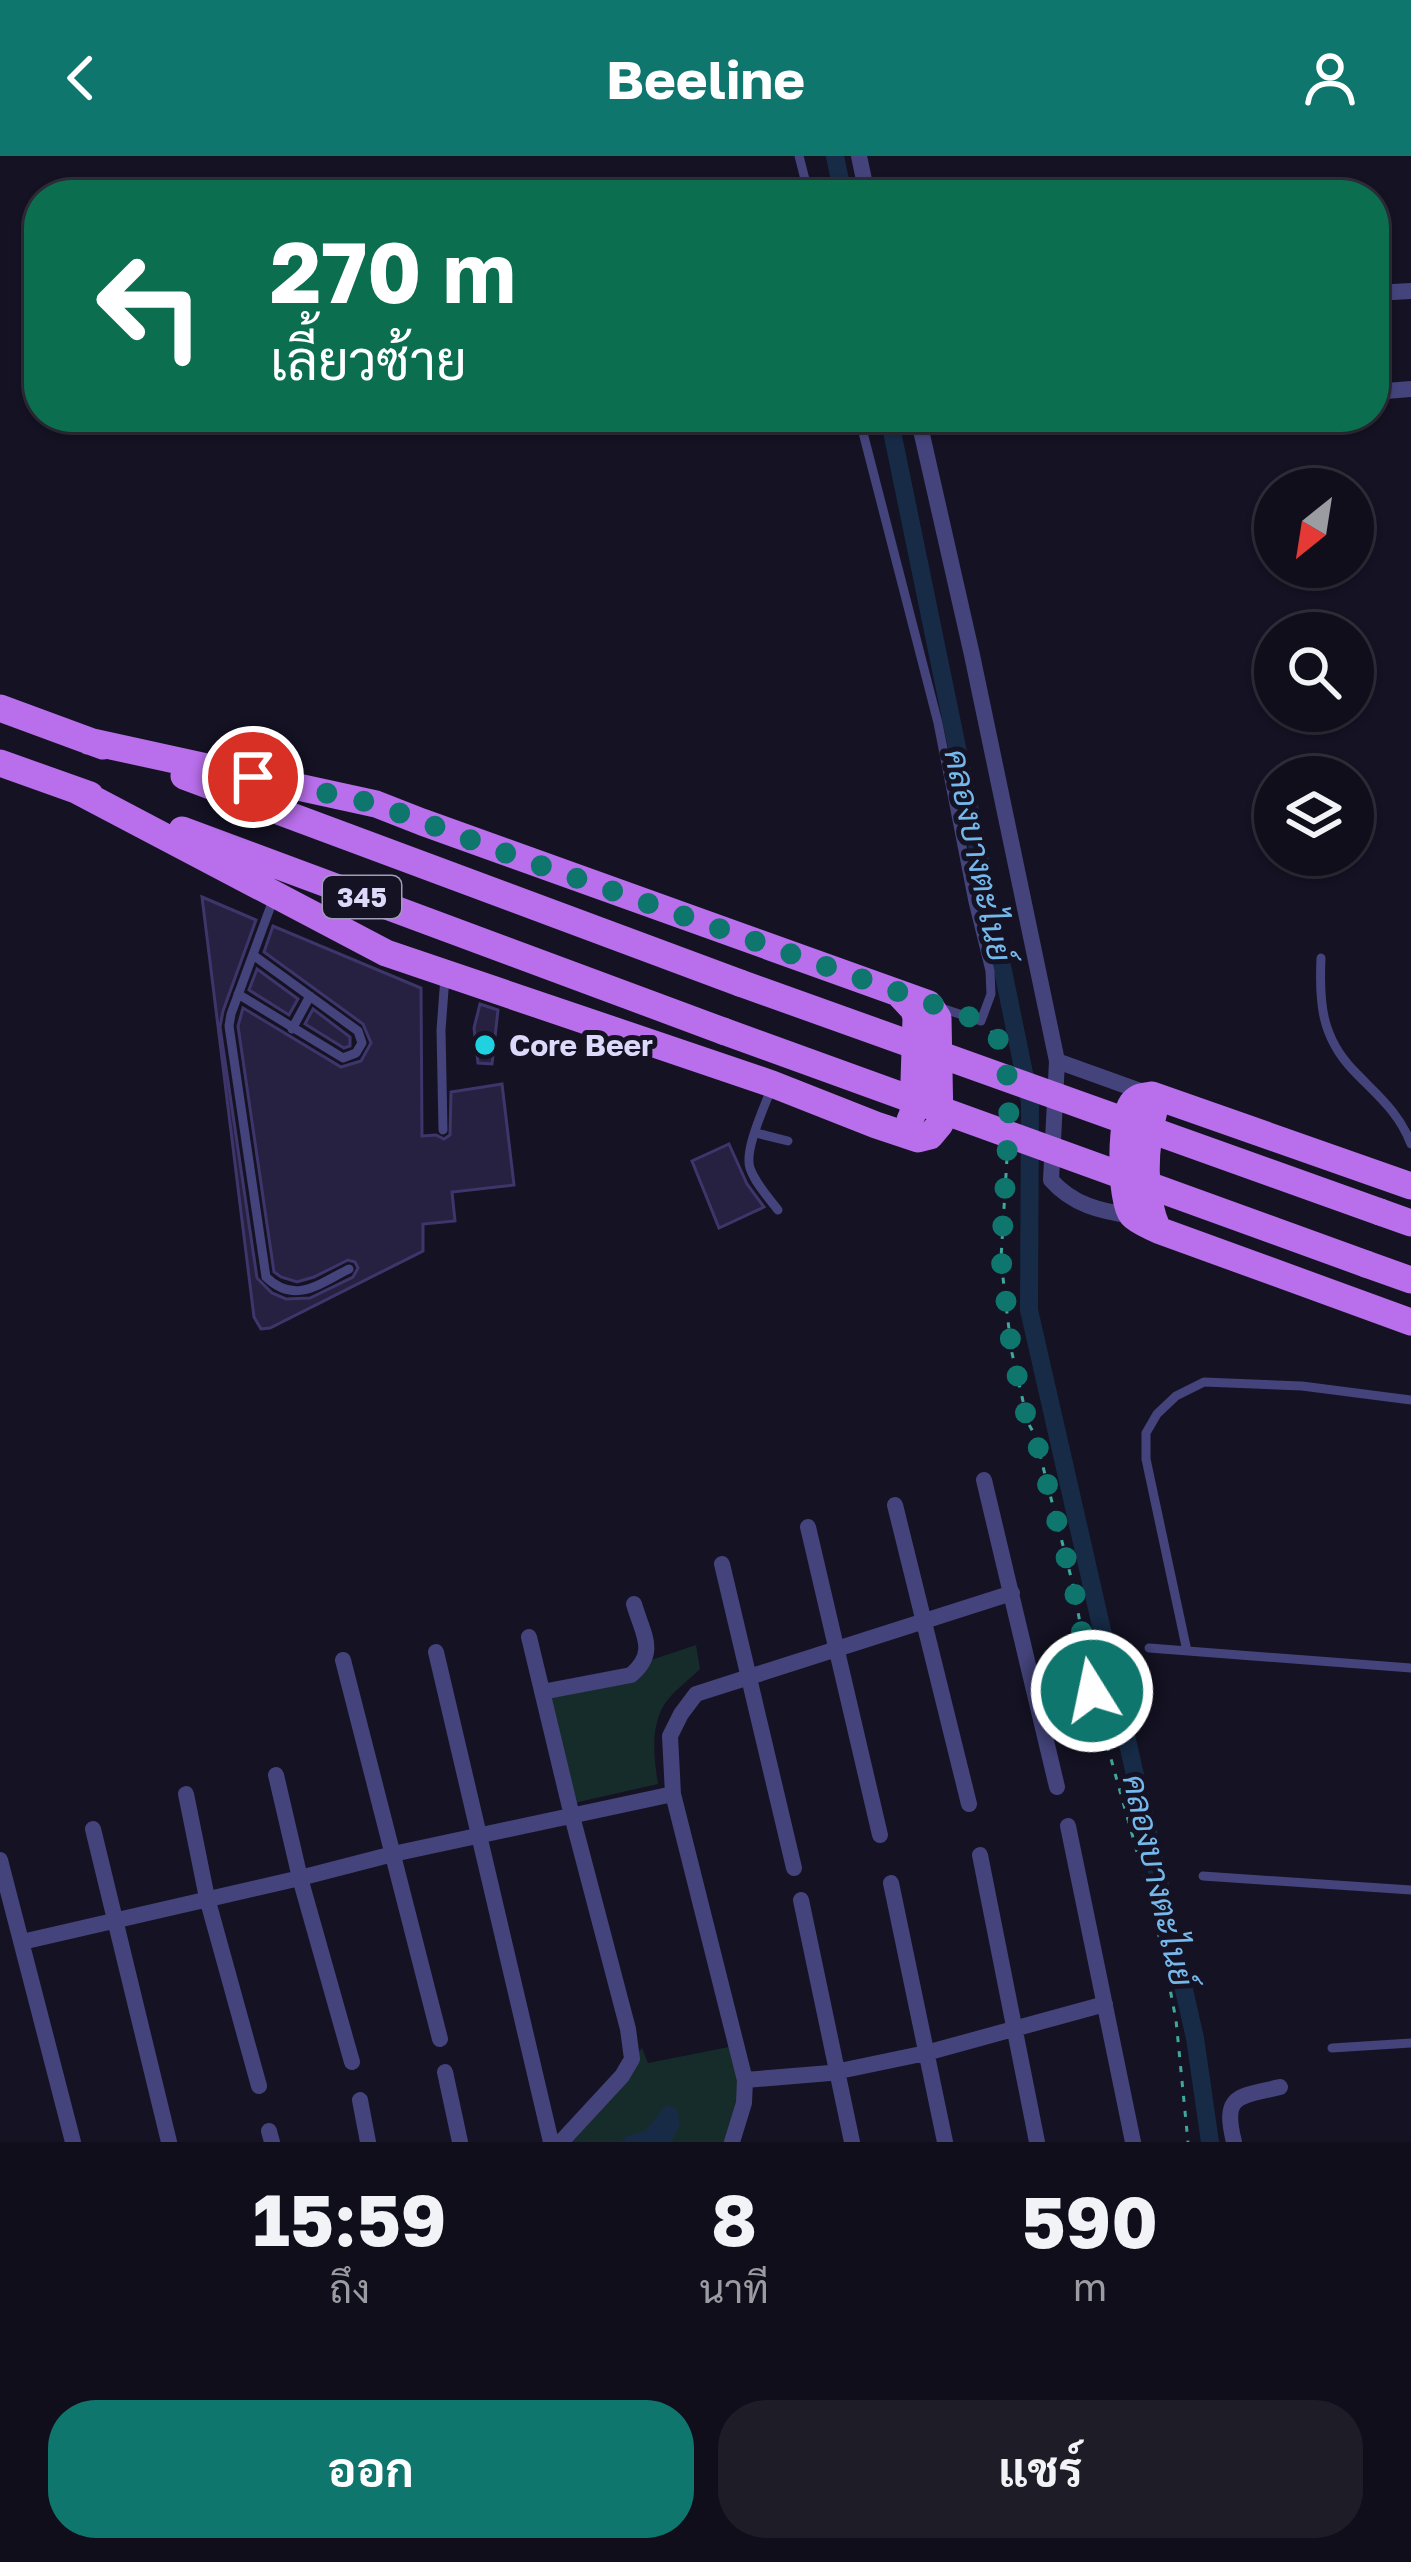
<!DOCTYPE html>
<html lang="th">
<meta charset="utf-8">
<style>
body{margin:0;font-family:"Golos Text",Sarabun,sans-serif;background:#1d1c27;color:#f1f3f6;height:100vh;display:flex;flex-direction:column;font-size:45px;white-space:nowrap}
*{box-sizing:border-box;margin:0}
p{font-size:39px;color:#9b9ca2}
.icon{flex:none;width:66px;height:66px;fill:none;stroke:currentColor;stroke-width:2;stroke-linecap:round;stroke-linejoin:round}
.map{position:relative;height:1986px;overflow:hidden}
.panel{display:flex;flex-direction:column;background:#0f0e1a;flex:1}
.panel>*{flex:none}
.banner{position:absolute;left:24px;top:24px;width:1365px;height:252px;border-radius:48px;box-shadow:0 3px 9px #0004,0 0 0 3px #2f2e39;background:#0b6e4f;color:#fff;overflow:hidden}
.needle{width:78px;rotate:210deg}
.tools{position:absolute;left:1254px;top:312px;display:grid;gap:24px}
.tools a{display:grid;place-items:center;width:120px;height:120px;border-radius:50%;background:#0f0e1a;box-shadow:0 3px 9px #0004,0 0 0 3px #2f2e39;font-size:60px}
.pin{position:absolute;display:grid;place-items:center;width:102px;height:102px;color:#fff;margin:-51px;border:6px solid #fff;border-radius:50%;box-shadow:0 3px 12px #0007}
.me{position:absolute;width:132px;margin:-66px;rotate:350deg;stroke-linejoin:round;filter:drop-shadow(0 0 9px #0008)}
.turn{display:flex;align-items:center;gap:42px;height:252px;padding:0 48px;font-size:54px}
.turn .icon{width:156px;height:156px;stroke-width:2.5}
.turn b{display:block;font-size:84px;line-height:102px}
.eta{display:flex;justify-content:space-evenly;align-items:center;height:204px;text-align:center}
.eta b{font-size:72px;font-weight:700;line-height:84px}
.action{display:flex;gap:24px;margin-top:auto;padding:24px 48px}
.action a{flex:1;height:138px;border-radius:48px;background:#0f766e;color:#fff;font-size:48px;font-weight:700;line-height:138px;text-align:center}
.action a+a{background:#1d1c27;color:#f1f3f6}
header{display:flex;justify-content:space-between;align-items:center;height:156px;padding:0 48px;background:#0f766e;color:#fff;font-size:54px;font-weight:700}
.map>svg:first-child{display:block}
.green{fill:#162c2b}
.water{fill:#172b47}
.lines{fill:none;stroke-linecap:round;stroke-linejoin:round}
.canal{stroke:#172b47;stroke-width:18}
.building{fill:#262041;stroke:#3e366a;stroke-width:3}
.path{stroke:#40a79d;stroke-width:3;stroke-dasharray:6 9;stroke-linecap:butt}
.service{stroke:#44437b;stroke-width:9}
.minor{stroke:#44437b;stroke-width:16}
.primary{stroke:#b96feb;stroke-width:27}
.primary-bridge{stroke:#b96feb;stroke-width:27}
.route{stroke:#0f766e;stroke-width:21;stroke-dasharray:0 37.8}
.poi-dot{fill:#20d2df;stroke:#141223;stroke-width:4.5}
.labels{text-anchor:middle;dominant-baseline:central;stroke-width:10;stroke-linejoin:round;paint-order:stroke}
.shield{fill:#141223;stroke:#a09dba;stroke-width:3}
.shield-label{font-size:27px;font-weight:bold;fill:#dcd9fa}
.poi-label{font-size:30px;font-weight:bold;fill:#dcd9fa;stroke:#141223;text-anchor:start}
.water-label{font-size:33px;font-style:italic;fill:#75b8eb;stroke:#141223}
</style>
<header><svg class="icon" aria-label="back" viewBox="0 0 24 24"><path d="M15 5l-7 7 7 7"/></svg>Beeline<svg class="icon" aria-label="person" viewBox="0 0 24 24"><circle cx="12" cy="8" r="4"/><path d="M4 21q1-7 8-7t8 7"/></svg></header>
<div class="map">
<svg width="1411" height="1986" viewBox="0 0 1411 1986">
<rect width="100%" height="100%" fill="#141223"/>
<path class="green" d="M 696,1489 L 700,1513 C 689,1524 672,1536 664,1549 C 650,1572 654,1603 658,1628 L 574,1647 L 550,1538 Z
M 734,1890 L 743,1919 L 729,1986 L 565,1986 L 564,1981 L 642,1892 L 648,1907 Z"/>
<path class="water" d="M 667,1949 L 677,1954 L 680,1968 L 671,1986 L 621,1986 L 627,1980 L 645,1975 Z"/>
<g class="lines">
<path class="canal" d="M 835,0 L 843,39
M 889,261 L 1030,946 L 1029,1154 L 1195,1882 L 1210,1986"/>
</g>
<path class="building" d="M 202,741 L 256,764 L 223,855 L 220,871 L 257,1122 L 272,1137 L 286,1143 L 310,1142 L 353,1121 L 358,1112 L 355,1106 L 348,1104 L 314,1121 L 297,1126 L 281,1121 L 274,1116 L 238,870 L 243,852 L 341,911 L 361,905 L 371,887 L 363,868 L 264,796 L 273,770 L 421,832 L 422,980 L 436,979 L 444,983 L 450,979 L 451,936 L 502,928 L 514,1029 L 452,1036 L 455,1065 L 423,1068 L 423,1095 L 270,1172 L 261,1173 L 254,1161 Z
M 257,813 L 298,843 L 289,859 L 249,834 Z
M 480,848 L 498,854 L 492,908 L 478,907 L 474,872 Z
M 313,853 L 350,881 L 350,890 L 344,892 L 305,868 Z
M 729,988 L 747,1028 L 764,1051 L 719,1072 L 692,1005 Z"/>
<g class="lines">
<path class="path" d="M 991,875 L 1006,896
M 1007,1002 L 1001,1102 L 1005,1141 L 1012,1197 L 1028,1267 L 1035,1279 L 1074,1433 L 1092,1535 L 1153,1753 L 1165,1807 L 1176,1864 L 1188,1986"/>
<path class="service" d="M 799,0 L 809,39
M 859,261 L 938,567 L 973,746 L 990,815 L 991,838 L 981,865 L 938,851
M 273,744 L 231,858 L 229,870 L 266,1121 C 295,1149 319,1128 349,1113
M 1321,802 C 1319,846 1321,881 1354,915 C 1377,939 1399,956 1411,988
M 238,838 L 343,902 L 356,897 L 362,887 L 358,875 L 253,799
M 292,873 L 310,840
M 771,933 C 764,952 744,994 750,1012 C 755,1027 768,1041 778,1054
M 443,974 L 441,874 L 445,821
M 756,977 L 788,985
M 1149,1492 L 1411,1512
M 1187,1495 L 1146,1303 L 1146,1277 L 1157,1258 L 1176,1240 L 1204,1226 L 1302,1230 L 1411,1244
M 1203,1720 L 1411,1734
M 1332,1892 L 1411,1887"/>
<path class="minor" d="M 859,0 L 867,38
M 865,32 C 887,31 914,23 931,39
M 1374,137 L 1411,135
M 1374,236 L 1411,233
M 918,261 L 972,499 L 1057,905 L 1051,1024 C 1073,1049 1100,1055 1133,1060
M 963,261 L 981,266 L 1043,261
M 1057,905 L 1146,937
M 984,1324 L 1057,1631
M 895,1349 L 969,1648
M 808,1371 L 880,1679
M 722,1408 L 794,1712
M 529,1481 L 572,1660 L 628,1873 L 632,1903 L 622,1920 L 561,1986
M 436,1496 L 551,1986
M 343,1504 L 440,1883
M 542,1536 L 631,1519 C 658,1496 643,1479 634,1448
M 276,1619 L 300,1722 L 352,1906
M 186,1638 L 207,1742 L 259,1930
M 1068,1670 L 1133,1986
M 93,1673 L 169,1986
M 980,1699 L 1037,1986
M 0,1704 L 73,1986
M 891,1727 L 945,1986
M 801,1744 L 852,1986
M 22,1786 L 300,1722 L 393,1698 L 673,1638
M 445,1916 L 460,1986
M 745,1924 L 830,1917 L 926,1897 L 1105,1848
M 360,1944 L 368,1986
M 269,1975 L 272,1986
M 732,1986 L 744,1947 L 745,1924 L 673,1638 L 670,1580 L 681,1558 L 696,1538 L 1012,1437
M 1234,1986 C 1222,1938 1238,1941 1280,1931"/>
<path class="primary" d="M 0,552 L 103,590
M 0,607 L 90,639
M 184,620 L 740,827
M 76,634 L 386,797 L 772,928 L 876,969 L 918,983 L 930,980 L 940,968 L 938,862 L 929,848 L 422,666 L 376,648 L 88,585
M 182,674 L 723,875
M 898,837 L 914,854 L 916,862 L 913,957 L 910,964
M 1154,955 C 1144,992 1142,1038 1158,1074
M 1411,1030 L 1152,939 C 1144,940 1139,940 1134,945 C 1119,958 1120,1045 1132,1059 C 1137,1065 1150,1070 1158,1074 L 1411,1166
M 1380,1056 L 1411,1067
M 1366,1108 L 1411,1124"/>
<path class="primary-bridge" d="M 740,827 L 1380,1056
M 723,875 L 1366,1108"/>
</g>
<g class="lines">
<path class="route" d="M 253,621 L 376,648 L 508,698 L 981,865 L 998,883 L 1006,897 L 1009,961 L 1001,1102 L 1012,1197 L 1028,1268 L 1035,1279 L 1074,1433 L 1092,1535"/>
</g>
<circle class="poi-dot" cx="485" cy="889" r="12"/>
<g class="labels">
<rect class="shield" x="323" y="720" width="78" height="42" rx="9"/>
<g class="shield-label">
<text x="362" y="741">345</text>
</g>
<g class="poi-label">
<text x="509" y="889">Core Beer</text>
</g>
<g class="water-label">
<text transform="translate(979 699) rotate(78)">คลองบางตะไนย์</text>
<text transform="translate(1159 1724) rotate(77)">คลองบางตะไนย์</text>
</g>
</g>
</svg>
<div class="tools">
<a><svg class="needle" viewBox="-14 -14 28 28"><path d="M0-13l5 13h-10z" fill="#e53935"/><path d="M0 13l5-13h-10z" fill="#9b9ca2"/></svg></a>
<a><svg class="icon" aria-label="search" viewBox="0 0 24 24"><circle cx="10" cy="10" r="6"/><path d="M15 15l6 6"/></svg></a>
<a><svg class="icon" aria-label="layers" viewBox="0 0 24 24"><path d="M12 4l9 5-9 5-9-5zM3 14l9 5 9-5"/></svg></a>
</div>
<div class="pin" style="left:253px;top:621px;background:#d93025"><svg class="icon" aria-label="arrive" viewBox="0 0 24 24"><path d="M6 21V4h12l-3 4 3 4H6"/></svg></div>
<svg class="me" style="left:1092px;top:1535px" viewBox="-20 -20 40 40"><circle r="17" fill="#0f766e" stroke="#fff" stroke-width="3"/><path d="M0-11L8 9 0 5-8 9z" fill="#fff"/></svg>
<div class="banner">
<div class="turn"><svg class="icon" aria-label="left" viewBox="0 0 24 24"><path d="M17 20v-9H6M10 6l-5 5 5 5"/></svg><div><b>270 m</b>เลี้ยวซ้าย</div></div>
</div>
</div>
<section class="panel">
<div class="eta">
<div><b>15:59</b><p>ถึง</p></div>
<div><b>8</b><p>นาที</p></div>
<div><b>590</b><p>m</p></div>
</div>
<div class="action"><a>ออก</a><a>แชร์</a></div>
</section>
